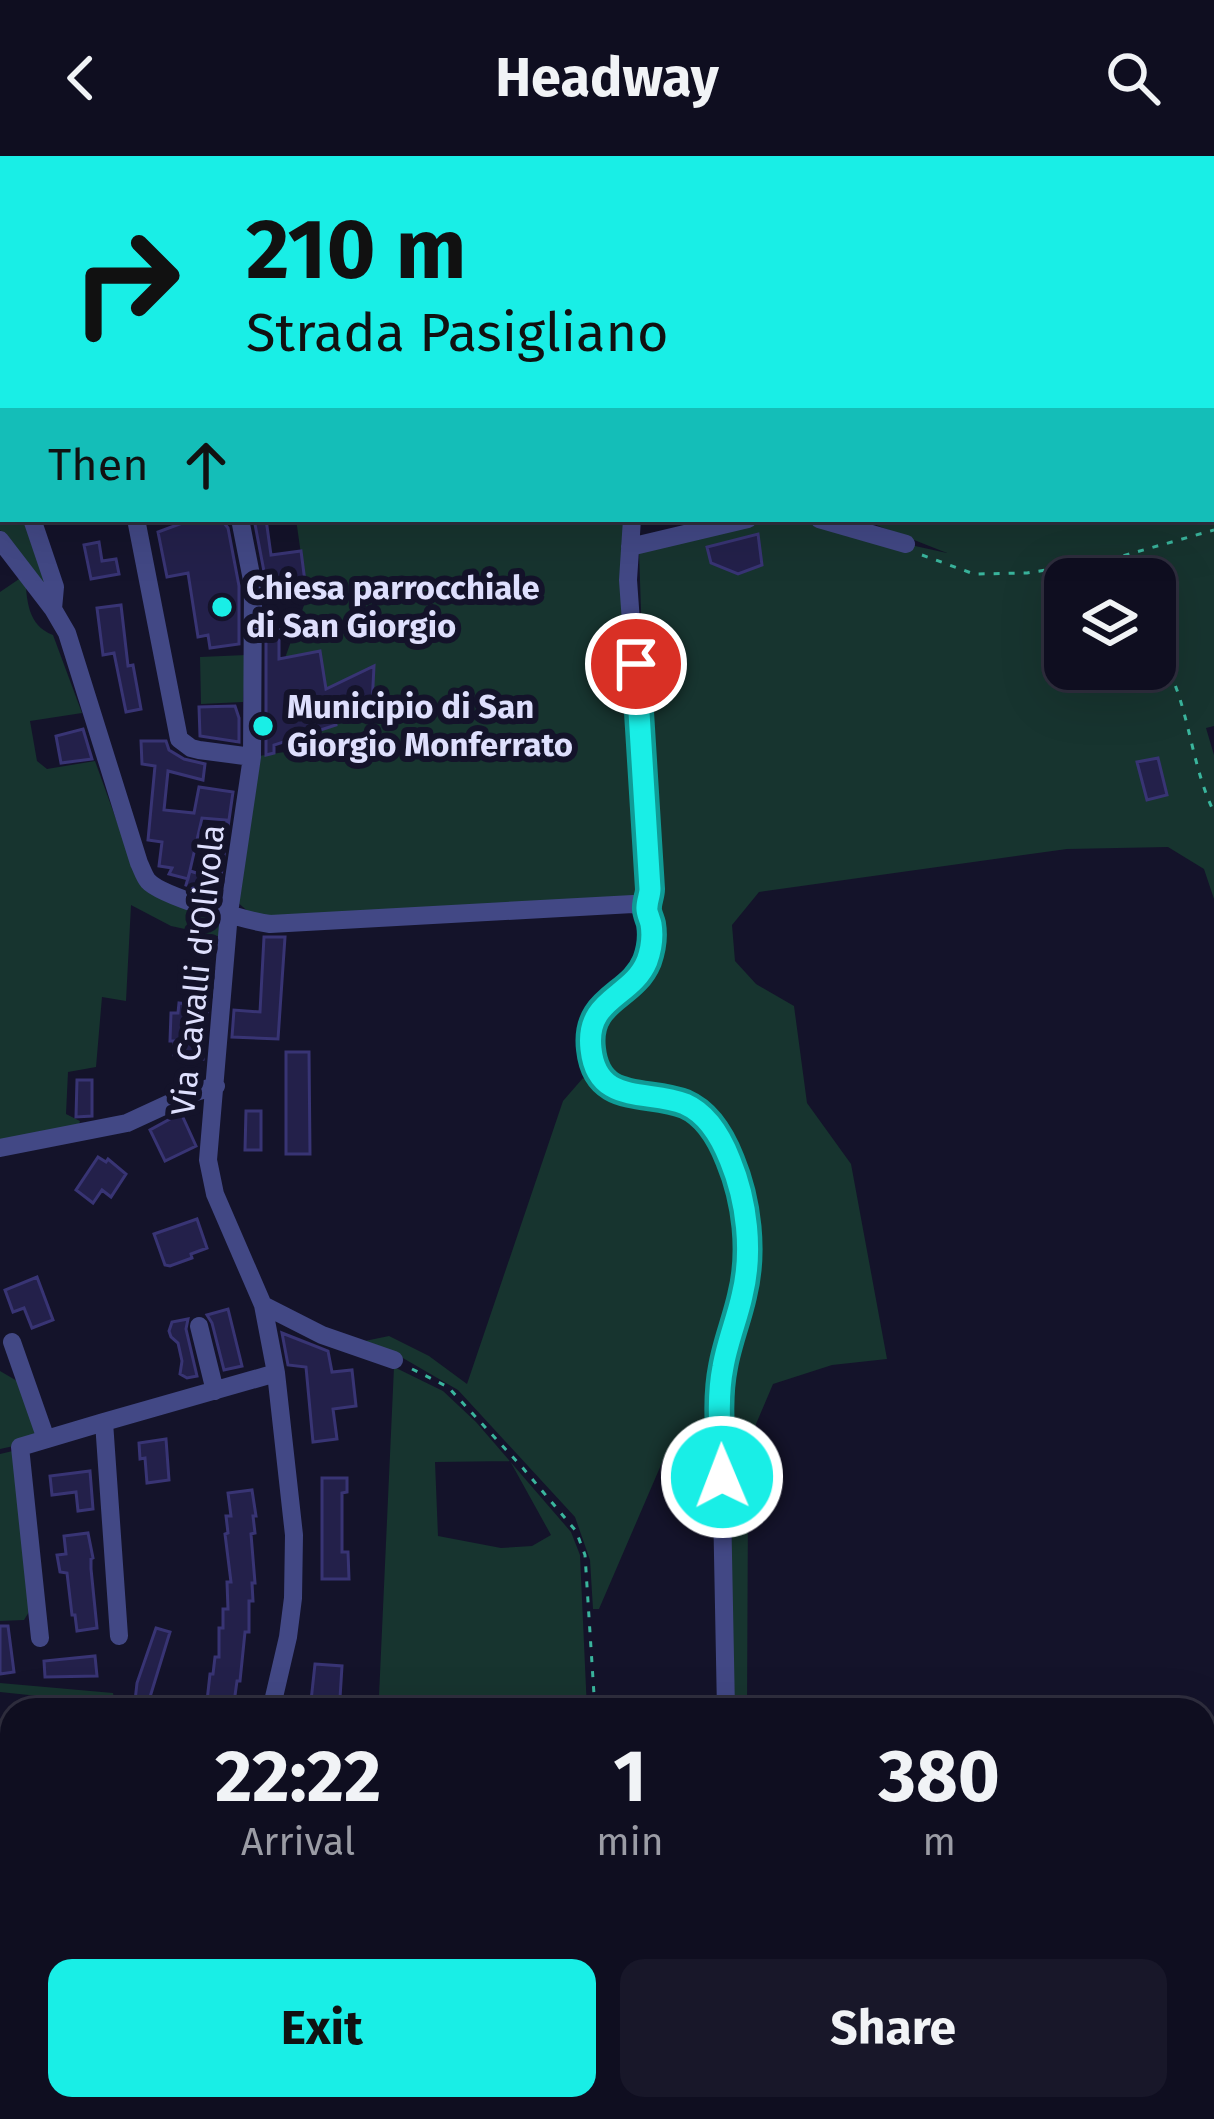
<!DOCTYPE html>
<style>
body{margin:0;font-family:"Fira Sans",sans-serif;background:#181729;color:#f1f3f6;height:100vh;display:flex;flex-direction:column;font-size:45px;white-space:nowrap}
*{box-sizing:border-box;margin:0}
p{font-size:39px;color:#9b9ca5}
.icon{flex:none;width:66px;height:66px;fill:none;stroke:currentColor;stroke-width:2;stroke-linecap:round;stroke-linejoin:round}
.map{position:relative;flex:1;overflow:hidden}
.details{position:absolute;left:0px;top:1542px;width:1215px;height:423px;display:flex;flex-direction:column;background:#0f0e20;border-radius:36px 36px 0 0;box-shadow:0 12px 48px #0002,0 0 0 3px #2f2e3e}
.details>*{flex:none}
.top-card{position:absolute;left:0px;top:0px;width:1215px;height:366px;box-shadow:0 12px 48px #0002,0 0 0 3px #2f2e3e;background:#19eee6;color:#111;overflow:hidden}
.tools{position:absolute;left:1044px;top:402px;display:grid;gap:24px}
.tools a{display:grid;place-items:center;width:132px;height:132px;border-radius:24px;background:#0f0e20;box-shadow:0 12px 48px #0002,0 0 0 3px #2f2e3e;font-size:60px}
.pin{position:absolute;display:grid;place-items:center;width:102px;height:102px;color:#fff;margin:-51px;border:6px solid #fff;border-radius:50%;box-shadow:0 3px 12px #0007}
.me{position:absolute;width:132px;margin:-66px;rotate:359deg;stroke-linejoin:round;filter:drop-shadow(0 0 9px #0008)}
.turn{display:flex;align-items:center;gap:42px;height:252px;padding:0 48px;font-size:54px}
.turn .icon{width:156px;height:156px;stroke-width:2.5}
.turn b{display:block;font-size:84px;line-height:102px}
.then{display:flex;align-items:center;height:114px;padding:0 48px;background:#0003;gap:24px;font-size:45px}
.eta{display:flex;justify-content:space-evenly;align-items:center;height:204px;text-align:center}
.eta b{font-size:72px;font-weight:700;line-height:84px}
.action{display:flex;gap:24px;margin-top:auto;padding:24px 48px}
.action a{flex:1;height:138px;border-radius:24px;background:#19eee6;color:#111;font-size:48px;font-weight:700;line-height:138px;text-align:center}
.action a+a{background:#181729;color:#f1f3f6}
header{display:flex;justify-content:space-between;align-items:center;height:156px;padding:0 48px;background:#0f0e20;font-size:54px;font-weight:700}
.map>svg:first-child{display:block}
.green{fill:#17342f;fill-rule:evenodd}
.building{fill:#23204a;stroke:#383474;stroke-width:3}
.lines{fill:none;stroke-linecap:round;stroke-linejoin:round}
.path{stroke:#3ab59d;stroke-width:3;stroke-dasharray:6 9;stroke-linecap:butt}
.minor{stroke:#424885;stroke-width:18}
.route-casing{stroke:#109b96;stroke-width:30}
.route{stroke:#19eee6;stroke-width:21}
.poi-dot{fill:#19eee6;stroke:#14132a;stroke-width:4.5}
.labels{text-anchor:middle;dominant-baseline:central;stroke-width:12;stroke-linejoin:round;paint-order:stroke}
.poi-label{font-size:33px;font-weight:bold;fill:#dedffd;stroke:#14132a;text-anchor:start}
.street-label{font-size:33px;fill:#dedffd;stroke:#14132a}
</style>
<header><svg class="icon" aria-label="back" viewBox="0 0 24 24"><path d="M15 5l-7 7 7 7"/></svg>Headway<svg class="icon" aria-label="search" viewBox="0 0 24 24"><circle cx="10" cy="10" r="6"/><path d="M15 15l6 6"/></svg></header>
<div class="map">
<svg width="1214" height="1963" viewBox="0 0 1214 1963">
<rect width="100%" height="100%" fill="#14132a"/>
<path class="green" d="M 978,0 L 1214,0 L 1214,570 L 1206,572 L 1214,599 L 1214,743 L 1204,713 L 1168,691 L 1067,693 L 759,736 L 732,769 L 735,805 L 756,828 L 794,850 L 807,947 L 851,1008 L 887,1203 L 832,1209 L 773,1228 L 756,1268 L 748,1346 L 747,1554 L 733,1554 L 725,1246 L 751,1065 L 712,961 L 628,928 L 604,910 L 597,882 L 605,862 L 621,843 L 651,816 L 656,793 L 651,700 L 658,684 L 652,626 L 653,606 L 645,574 L 639,395 L 748,363 L 816,363 L 831,368 L 846,380 L 906,388 L 947,397 L 861,363 L 1212,363 L 1212,3 L 981,3 ZM 1065,423 L 1155,423 L 1155,513 L 1065,513 Z
M 0,266 L 3,277 L 3,363 L 28,363 L 49,434 L 0,374 Z
M 296,363 L 625,363 L 643,722 L 638,739 L 628,744 L 270,762 L 252,759 L 235,744 L 259,600 L 291,595 L 296,582 L 336,569 L 334,559 L 373,511 L 326,533 L 319,495 L 285,502 L 307,441 Z
M 25,419 C 27,444 27,469 53,479 L 82,557 L 30,565 L 37,605 L 47,613 L 95,605 L 138,724 L 225,765 L 222,781 L 171,770 L 131,749 L 126,845 L 102,841 L 96,911 L 68,916 L 66,958 L 80,965 L 78,972 L 0,990 L 0,436 Z
M 246,499 L 243,546 L 201,548 L 200,501 Z
M 583,922 C 595,930 609,943 623,946 C 649,953 668,943 693,963 C 733,996 741,1089 732,1137 C 728,1164 713,1188 708,1216 C 702,1248 706,1284 706,1317 L 667,1295 L 599,1453 L 593,1453 L 590,1404 L 575,1361 L 458,1234 L 396,1198 L 360,1186 L 389,1180 L 429,1200 L 467,1228 L 563,945 Z
M 394,1211 L 443,1235 L 476,1266 L 571,1376 L 580,1399 L 587,1554 L 361,1554 L 363,1543 L 379,1540 ZM 510,1305 L 551,1379 L 532,1390 L 501,1392 L 438,1380 L 435,1306 Z
M 0,1215 L 24,1229 L 46,1283 L 0,1293 Z
M 17,1294 L 32,1451 L 24,1464 L 0,1465 L 0,1298 Z
M 0,1527 L 113,1537 L 115,1548 L 0,1536 Z
M 0,1648 L 12,1649 L 12,1770 L 0,1769 Z
M 407,1953 L 555,1953 L 555,1963 L 409,1963 Z
M 765,1953 L 1025,1953 L 1016,1963 L 766,1963 Z"/>
<path class="building" d="M 193,363 L 221,363 L 228,372 L 239,430 L 239,488 L 210,492 L 208,479 L 198,481 L 188,417 L 167,421 L 158,376 Z
M 254,363 L 266,363 L 271,399 L 301,395 L 307,441 L 266,445 L 266,426 Z
M 758,378 L 762,409 L 738,418 L 711,407 L 707,391 Z
M 99,386 L 102,405 L 116,403 L 119,418 L 91,423 L 84,389 Z
M 121,449 L 128,510 L 133,509 L 141,553 L 126,556 L 114,497 L 103,499 L 97,452 Z
M 266,474 L 279,474 L 279,503 L 320,495 L 326,533 L 374,510 L 372,549 L 334,559 L 336,569 L 274,589 L 274,597 L 266,599 Z
M 235,550 L 239,562 L 239,586 L 200,580 L 199,551 Z
M 83,573 L 92,603 L 61,607 L 56,580 Z
M 141,585 L 166,585 L 169,594 L 184,603 L 205,608 L 203,624 L 168,615 L 164,654 L 194,657 L 199,631 L 233,636 L 218,741 L 186,729 L 190,715 L 216,723 L 227,664 L 202,662 L 188,723 L 169,718 L 172,712 L 159,710 L 162,686 L 148,684 L 155,610 L 142,608 Z
M 1158,602 L 1167,639 L 1147,644 L 1137,606 Z
M 264,781 L 285,781 L 278,883 L 232,881 L 234,854 L 260,856 Z
M 179,847 L 208,850 L 203,903 L 174,899 L 174,885 L 170,885 L 171,857 L 178,857 Z
M 286,896 L 309,896 L 310,998 L 286,998 Z
M 77,924 L 92,924 L 92,960 L 76,961 Z
M 246,955 L 261,955 L 261,994 L 245,994 Z
M 181,957 L 196,990 L 165,1005 L 150,974 Z
M 98,1001 L 106,1006 L 108,1003 L 126,1018 L 111,1041 L 102,1034 L 93,1047 L 76,1034 Z
M 197,1063 L 207,1092 L 191,1098 L 192,1102 L 170,1110 L 165,1109 L 154,1078 Z
M 37,1121 L 53,1164 L 32,1172 L 24,1152 L 13,1156 L 5,1134 Z
M 228,1153 L 242,1210 L 224,1214 L 212,1167 L 207,1159 Z
M 188,1163 L 186,1173 L 197,1220 L 187,1222 L 180,1218 L 182,1205 L 178,1187 L 171,1181 L 169,1175 L 172,1166 Z
M 282,1177 L 328,1195 L 332,1216 L 352,1214 L 356,1250 L 333,1253 L 337,1283 L 313,1286 L 306,1211 L 288,1209 Z
M 166,1283 L 169,1324 L 147,1327 L 145,1302 L 140,1303 L 139,1287 Z
M 90,1315 L 93,1353 L 78,1355 L 76,1336 L 52,1339 L 50,1320 Z
M 322,1322 L 347,1322 L 347,1336 L 342,1337 L 342,1396 L 348,1396 L 349,1423 L 322,1423 Z
M 252,1334 L 256,1360 L 253,1360 L 255,1377 L 251,1378 L 255,1427 L 252,1427 L 253,1445 L 249,1445 L 249,1476 L 245,1476 L 240,1525 L 237,1525 L 233,1554 L 206,1554 L 210,1518 L 213,1518 L 215,1501 L 219,1501 L 219,1472 L 223,1472 L 223,1453 L 228,1453 L 227,1426 L 231,1426 L 225,1378 L 228,1377 L 226,1360 L 231,1360 L 228,1337 Z
M 88,1377 L 93,1402 L 91,1403 L 91,1413 L 97,1472 L 77,1475 L 75,1459 L 72,1459 L 67,1417 L 60,1416 L 57,1399 L 66,1398 L 64,1380 Z
M 0,1470 L 8,1470 L 14,1516 L 0,1518 Z
M 156,1472 L 170,1476 L 146,1554 L 134,1554 L 137,1527 Z
M 95,1500 L 97,1520 L 45,1521 L 44,1505 Z
M 315,1508 L 342,1510 L 340,1542 L 337,1542 L 336,1554 L 310,1554 Z"/>
<g class="lines">
<path class="path" d="M 922,399 L 974,418 L 1027,417 L 1066,411 L 1096,414 L 1103,423
M 1097,413 L 1115,402 L 1214,374
M 1155,490 C 1190,540 1188,603 1214,656
M 412,1213 L 448,1231 L 522,1311 L 576,1375 L 585,1399 L 595,1554"/>
<path class="minor" d="M 672,0 L 672,3
M 522,3 L 526,0
M 0,88 L 3,88
M 0,176 L 3,159
M 0,228 L 3,243
M 32,363 L 55,431 L 53,453 L 67,477 L 139,707 C 142,713 144,720 148,725 C 161,740 248,765 270,768 L 633,748 L 646,753
M 136,363 L 179,583 L 191,592 L 199,594 L 252,601
M 240,363 L 253,429 L 252,601 L 229,757 L 208,1004 L 215,1038 L 263,1149 L 276,1217 L 294,1379 L 293,1442 L 288,1481 L 271,1554
M 632,363 L 628,424 L 650,733 L 646,753
M 819,363 L 906,388
M 0,384 L 53,453
M 630,391 L 748,363
M 646,753 C 678,831 583,829 591,894 C 599,954 657,930 692,952 C 725,973 738,1019 744,1056 C 748,1082 749,1111 743,1137 C 735,1175 723,1206 720,1244 L 726,1554
M 0,992 L 127,967 L 192,937 L 216,930
M 263,1149 L 322,1179 L 394,1204
M 199,1170 L 215,1235
M 12,1186 L 46,1283
M 119,1480 L 104,1266 L 276,1217
M 40,1482 L 20,1291 L 104,1266
M 757,1953 L 758,1963
M 176,1963 L 177,1953"/>
</g>
<g class="lines">
<defs>
<path id="route" d="M 636,508 L 650,733 C 650,739 647,745 647,751 C 646,756 650,763 651,768 C 653,780 651,794 647,805 C 632,842 585,842 591,893 C 597,950 648,933 685,948 C 708,958 721,981 730,1004 C 747,1045 753,1096 742,1140 C 737,1163 727,1187 723,1211 C 716,1246 721,1285 722,1321"/>
</defs>
<use href="#route" class="route-casing"/>
<use href="#route" class="route"/>
</g>
<g class="poi-dot">
<circle cx="222" cy="451" r="12"/>
<circle cx="263" cy="570" r="12"/>
</g>
<g class="labels">
<g class="poi-label">
<text x="246" y="432">Chiesa parrocchiale<tspan x="246" dy="38">di San Giorgio</tspan></text>
<text x="287" y="551">Municipio di San<tspan x="287" dy="38">Giorgio Monferrato</tspan></text>
</g>
<g class="street-label">
<text transform="translate(198 814) rotate(-84)">Via Cavalli d'Olivola</text>
</g>
</g>
</svg>
<div class="tools">
<a><svg class="icon" aria-label="layers" viewBox="0 0 24 24"><path d="M12 4l9 5-9 5-9-5zM3 14l9 5 9-5"/></svg></a>
</div>
<div class="pin" style="left:636px;top:508px;background:#d93025"><svg class="icon" aria-label="arrive" viewBox="0 0 24 24"><path d="M6 21V4h12l-3 4 3 4H6"/></svg></div>
<svg class="me" style="left:722px;top:1321px" viewBox="-20 -20 40 40"><circle r="17" fill="#19eee6" stroke="#fff" stroke-width="3"/><path d="M0-11L8 9 0 5-8 9z" fill="#fff"/></svg>
<div class="top-card">
<div class="turn"><svg class="icon" aria-label="right" viewBox="0 0 24 24"><path d="M7 20v-9h11M14 6l5 5-5 5"/></svg><div><b>210 m</b>Strada Pasigliano</div></div>
<div class="then">Then<svg class="icon" aria-label="ahead" viewBox="0 0 24 24"><path d="M12 20V5M6 11l6-6 6 6"/></svg></div>
</div>
<section class="details">
<div class="eta">
<div><b>22:22</b><p>Arrival</p></div>
<div><b>1</b><p>min</p></div>
<div><b>380</b><p>m</p></div>
</div>
<div class="action"><a>Exit</a><a>Share</a></div>
</section>
</div>
